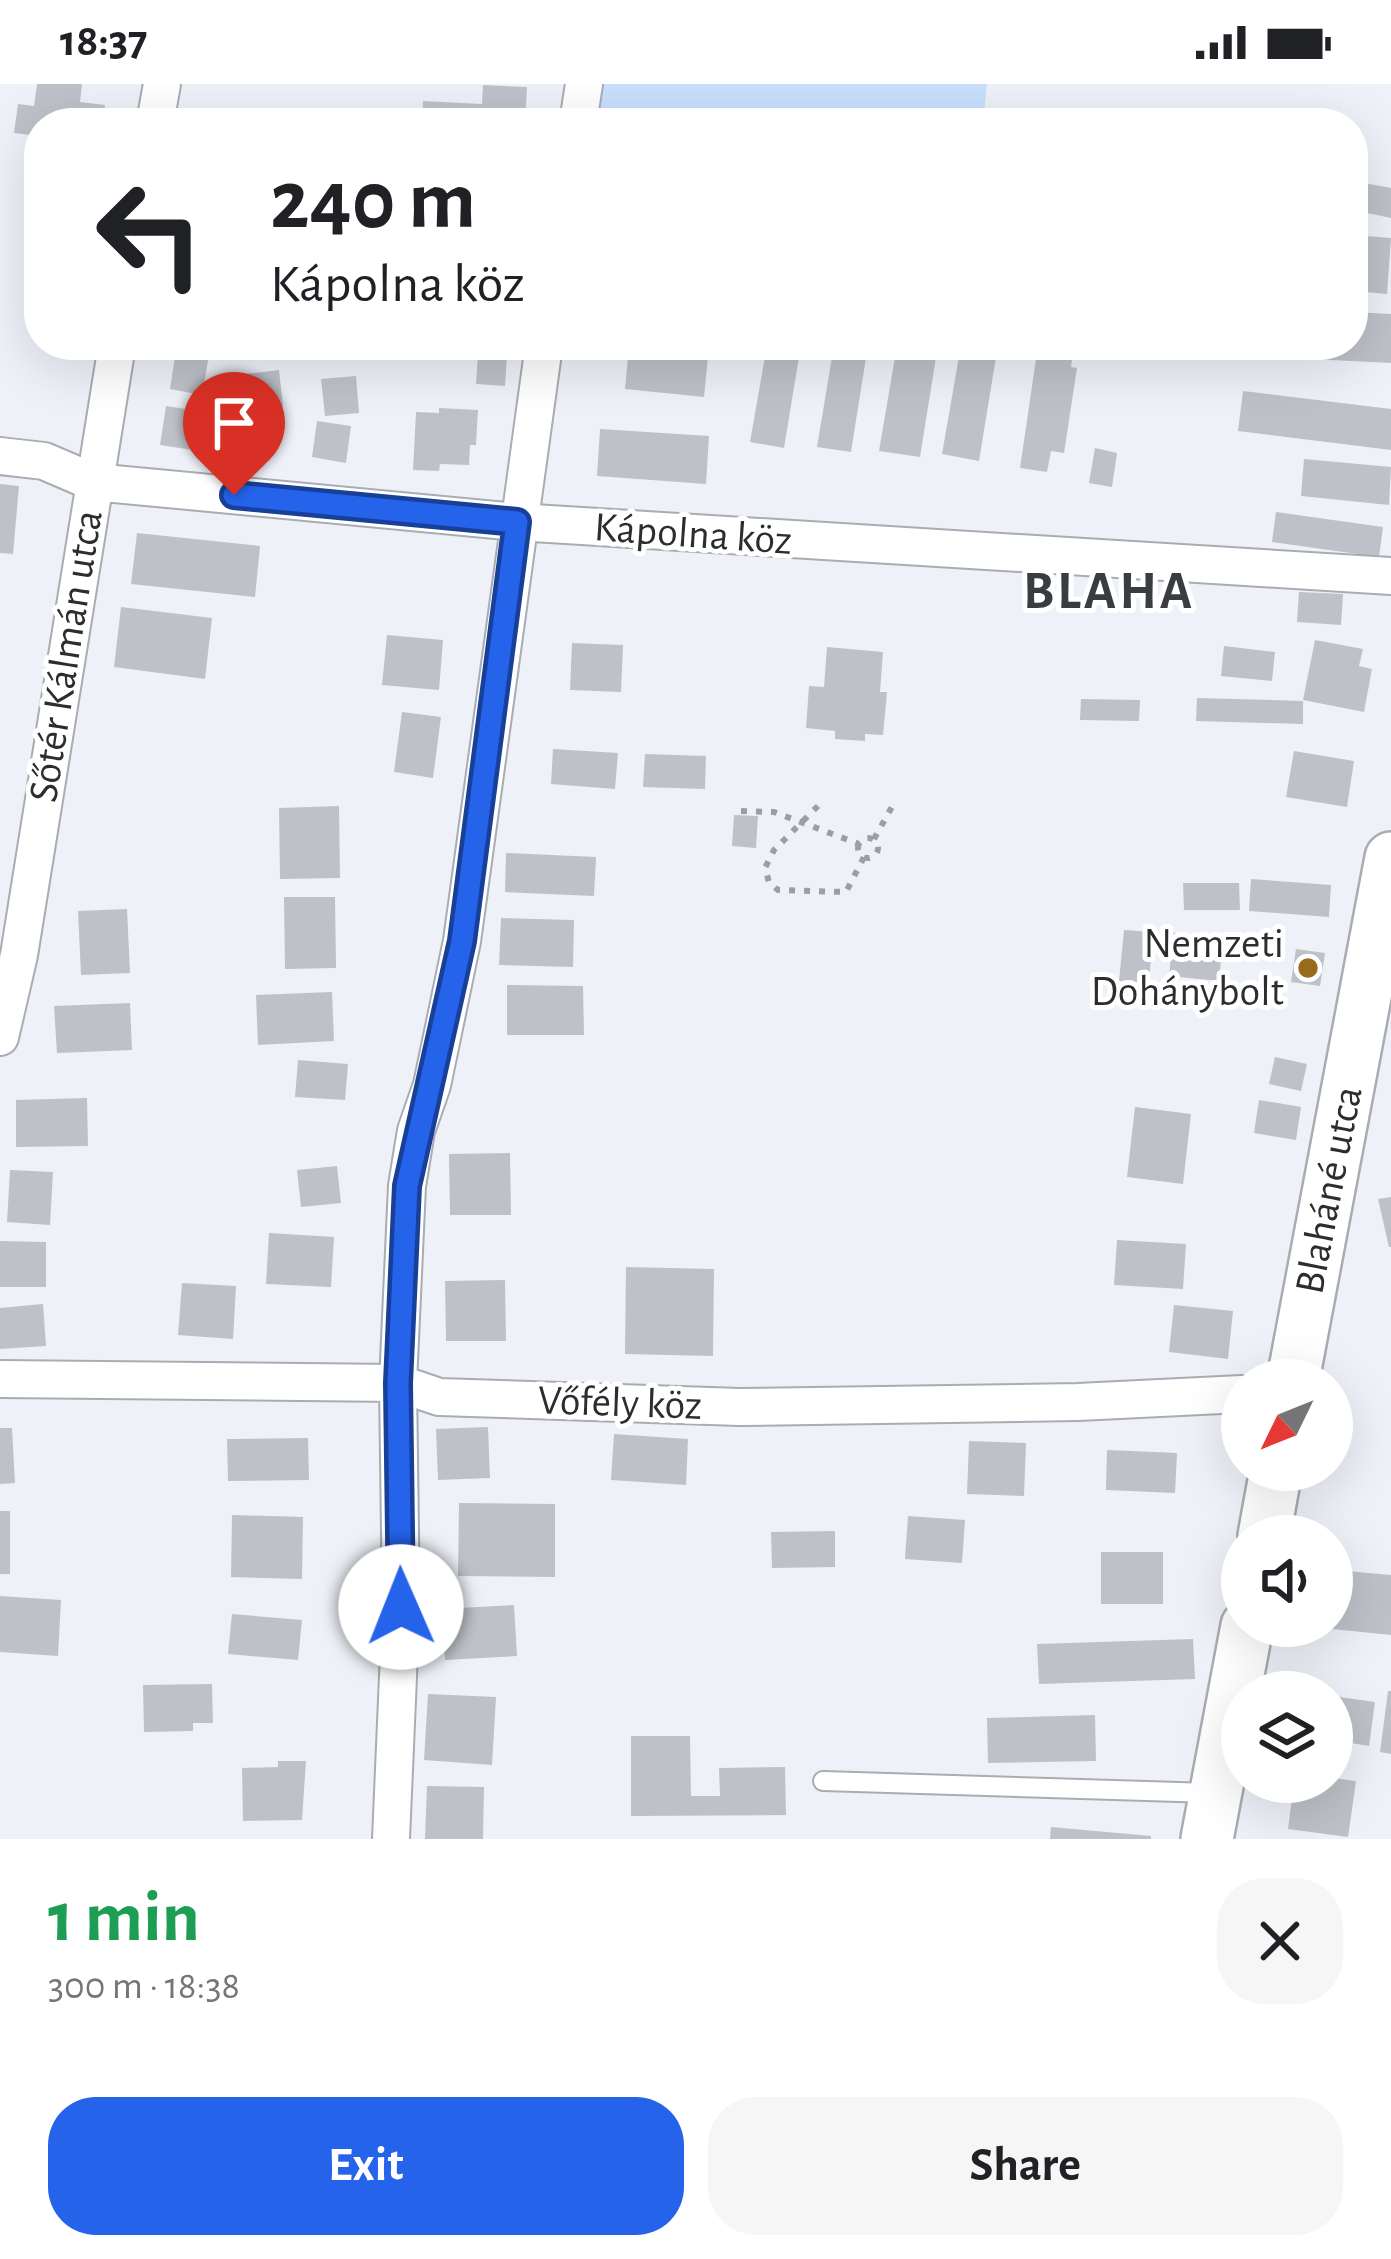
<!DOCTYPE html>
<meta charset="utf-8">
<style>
body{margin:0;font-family:"Alegreya Sans",sans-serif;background:#f6f6f6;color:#202124;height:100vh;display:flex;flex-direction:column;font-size:45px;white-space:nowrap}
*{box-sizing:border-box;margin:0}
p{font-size:39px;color:#757577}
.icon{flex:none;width:66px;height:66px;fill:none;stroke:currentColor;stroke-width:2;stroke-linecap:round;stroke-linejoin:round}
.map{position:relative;height:1755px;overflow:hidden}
.details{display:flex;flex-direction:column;background:#fff;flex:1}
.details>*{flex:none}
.top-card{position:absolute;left:24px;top:24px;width:1344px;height:252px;border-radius:48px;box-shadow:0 12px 48px #0002;background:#fff;color:#202124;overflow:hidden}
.needle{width:78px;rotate:227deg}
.controls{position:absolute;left:1221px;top:1275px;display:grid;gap:24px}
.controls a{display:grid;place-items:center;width:132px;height:132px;border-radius:50%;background:#fff;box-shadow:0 12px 48px #0002;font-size:60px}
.pin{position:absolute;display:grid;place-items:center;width:102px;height:102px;color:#fff;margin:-123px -51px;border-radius:50% 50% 50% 0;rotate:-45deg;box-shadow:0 0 12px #0007}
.pin .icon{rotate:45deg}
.me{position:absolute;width:132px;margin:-66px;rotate:359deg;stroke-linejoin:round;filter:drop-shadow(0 0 9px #0008)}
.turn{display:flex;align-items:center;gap:42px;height:252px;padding:0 48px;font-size:54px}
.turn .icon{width:156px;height:156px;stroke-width:2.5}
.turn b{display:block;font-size:84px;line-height:102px}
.round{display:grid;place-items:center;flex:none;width:126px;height:126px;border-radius:48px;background:#f6f6f6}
.head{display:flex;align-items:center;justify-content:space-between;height:204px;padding:0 48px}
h1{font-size:72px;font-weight:600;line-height:90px;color:#1e9e55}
.action{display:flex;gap:24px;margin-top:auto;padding:24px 48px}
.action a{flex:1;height:138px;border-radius:48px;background:#2563eb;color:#fff;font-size:48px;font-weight:600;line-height:138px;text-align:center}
.action a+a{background:#f6f6f6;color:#202124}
.status{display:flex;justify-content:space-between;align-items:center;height:84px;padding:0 60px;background:#fff;direction:ltr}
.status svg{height:33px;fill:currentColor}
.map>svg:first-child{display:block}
.green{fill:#c9dffe}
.building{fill:#bec2c8}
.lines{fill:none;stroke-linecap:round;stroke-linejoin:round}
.lane-casing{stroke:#a9acb2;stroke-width:22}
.street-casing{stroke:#a9acb2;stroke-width:40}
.secondary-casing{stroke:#a9acb2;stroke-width:56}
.path{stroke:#9b9ea2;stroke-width:6;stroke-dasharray:6 9;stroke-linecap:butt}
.lane{stroke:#fff;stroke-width:18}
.street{stroke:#fff;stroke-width:36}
.secondary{stroke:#fff;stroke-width:51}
.route-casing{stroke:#184099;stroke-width:30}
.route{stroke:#2563eb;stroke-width:21}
.poi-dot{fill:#986b1a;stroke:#fff;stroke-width:4.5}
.labels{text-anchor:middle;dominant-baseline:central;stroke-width:10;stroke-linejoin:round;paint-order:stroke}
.street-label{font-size:42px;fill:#2c2d2f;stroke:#fff}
.poi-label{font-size:42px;fill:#2c2d2f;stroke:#fff;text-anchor:end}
.district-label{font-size:54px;font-weight:bold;letter-spacing:3px;fill:#393c40;stroke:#fff}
</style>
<div class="status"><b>18:37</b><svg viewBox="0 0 49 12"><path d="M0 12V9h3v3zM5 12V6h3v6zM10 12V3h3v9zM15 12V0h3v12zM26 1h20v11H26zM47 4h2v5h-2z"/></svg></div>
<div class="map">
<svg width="1391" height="1755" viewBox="0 0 1391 1755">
<rect width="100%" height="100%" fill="#eef2f8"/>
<path class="green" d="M 594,0 L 987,0 L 983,39 L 592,39 Z"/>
<path class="building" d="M 37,0 L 82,0 L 80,18 L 105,21 L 103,39 L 39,39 L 39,52 L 14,49 L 18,20 L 34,22 Z
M 483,1 L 527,3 L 525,39 L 422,39 L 423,17 L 482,20 Z
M 1353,97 L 1391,104 L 1391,134 L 1353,126 Z
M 1353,151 L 1391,154 L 1387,210 L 1353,207 Z
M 1353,228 L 1391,230 L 1391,279 L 1270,273 L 1270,261 L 1353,261 Z
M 767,261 L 801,261 L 784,364 L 750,358 Z
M 834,261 L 868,261 L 851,368 L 817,363 Z
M 897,261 L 938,261 L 920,373 L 879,367 Z
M 961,261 L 998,261 L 979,377 L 942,370 Z
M 1038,261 L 1074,261 L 1071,283 L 1077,284 L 1064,369 L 1051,367 L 1047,388 L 1020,384 Z
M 176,266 L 209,271 L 202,311 L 170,305 Z
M 658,268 L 708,273 L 704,313 L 625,305 L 628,273 L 657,276 Z
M 478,269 L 507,271 L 505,302 L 476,300 Z
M 279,286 L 283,323 L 249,326 L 245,290 Z
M 356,292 L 359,329 L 325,332 L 321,295 Z
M 1243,307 L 1391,325 L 1391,366 L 1238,347 Z
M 166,322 L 199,327 L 193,366 L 160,361 Z
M 439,324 L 478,326 L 476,361 L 470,361 L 469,381 L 440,380 L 439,387 L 413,386 L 416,328 L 439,329 Z
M 241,331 L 275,336 L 269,372 L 236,367 Z
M 317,337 L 351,342 L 346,379 L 312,373 Z
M 600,345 L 709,352 L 706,400 L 597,392 Z
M 1095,364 L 1117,369 L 1112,403 L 1089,399 Z
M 1304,375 L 1391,383 L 1389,421 L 1301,412 Z
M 0,400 L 19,402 L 13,470 L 0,469 Z
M 1276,428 L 1383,443 L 1379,473 L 1272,458 Z
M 137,449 L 260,462 L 255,513 L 131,500 Z
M 1299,508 L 1343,510 L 1341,541 L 1297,538 Z
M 121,523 L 212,534 L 205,595 L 114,583 Z
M 387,551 L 443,556 L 439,606 L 382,601 Z
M 1315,556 L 1363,565 L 1359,582 L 1372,585 L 1364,628 L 1303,616 Z
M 572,559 L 623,561 L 621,608 L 570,606 Z
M 1224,562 L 1275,568 L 1272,597 L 1221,592 Z
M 827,563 L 883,568 L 880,608 L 887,608 L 883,651 L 865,650 L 865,657 L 835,655 L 835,647 L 806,644 L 809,602 L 824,603 Z
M 1197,614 L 1303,617 L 1303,640 L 1196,637 Z
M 1081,615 L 1140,616 L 1139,637 L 1080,636 Z
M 402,628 L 441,633 L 433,694 L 394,688 Z
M 553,665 L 618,669 L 615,705 L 551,700 Z
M 1294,667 L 1354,677 L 1347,723 L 1286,713 Z
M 645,670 L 706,672 L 705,705 L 643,703 Z
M 339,722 L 340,794 L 280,795 L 279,724 Z
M 734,731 L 758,732 L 756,764 L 732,762 Z
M 506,769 L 596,773 L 594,812 L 505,808 Z
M 1251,795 L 1331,801 L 1329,833 L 1249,827 Z
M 1183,799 L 1239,799 L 1240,826 L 1184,826 Z
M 284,813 L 335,813 L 336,884 L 285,885 Z
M 127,825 L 130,889 L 81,891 L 78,827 Z
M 501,834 L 574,836 L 573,883 L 499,881 Z
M 1124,846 L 1153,848 L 1149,899 L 1119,897 Z
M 1173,849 L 1223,854 L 1219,897 L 1169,892 Z
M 1296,865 L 1325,869 L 1320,902 L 1291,898 Z
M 507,901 L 583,902 L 584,951 L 507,951 Z
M 332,908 L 334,957 L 258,961 L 256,911 Z
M 130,919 L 132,966 L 57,969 L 54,922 Z
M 1275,973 L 1307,980 L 1301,1007 L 1269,1000 Z
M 298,976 L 348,980 L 345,1016 L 295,1013 Z
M 87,1014 L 88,1062 L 16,1063 L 16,1016 Z
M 1259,1016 L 1301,1023 L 1296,1056 L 1254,1049 Z
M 1135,1023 L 1191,1030 L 1183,1100 L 1127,1093 Z
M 510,1069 L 511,1131 L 450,1131 L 449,1070 Z
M 337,1082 L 341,1119 L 301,1123 L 297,1086 Z
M 10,1086 L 53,1088 L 50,1141 L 7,1138 Z
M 1391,1113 L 1391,1163 L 1389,1163 L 1378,1115 Z
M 269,1149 L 334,1153 L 331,1203 L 266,1200 Z
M 1117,1156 L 1186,1160 L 1183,1205 L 1114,1201 Z
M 0,1157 L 46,1158 L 46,1203 L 0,1203 Z
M 626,1183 L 714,1185 L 713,1272 L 625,1270 Z
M 505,1196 L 506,1257 L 446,1257 L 445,1197 Z
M 182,1199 L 236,1202 L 233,1255 L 178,1251 Z
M 43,1220 L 46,1262 L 0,1265 L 0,1224 Z
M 1174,1221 L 1233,1227 L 1228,1275 L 1169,1268 Z
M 488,1343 L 490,1394 L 438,1396 L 436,1345 Z
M 0,1344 L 12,1344 L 15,1399 L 0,1400 Z
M 614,1350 L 688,1355 L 686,1401 L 611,1396 Z
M 308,1354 L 309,1396 L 228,1397 L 227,1355 Z
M 969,1357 L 1026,1359 L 1024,1412 L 967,1410 Z
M 1107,1366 L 1177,1369 L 1175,1409 L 1106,1406 Z
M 459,1419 L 555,1420 L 555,1493 L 458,1492 Z
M 0,1427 L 10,1427 L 10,1490 L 0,1490 Z
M 232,1431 L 303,1433 L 302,1495 L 231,1493 Z
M 908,1432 L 965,1436 L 962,1479 L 905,1475 Z
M 835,1447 L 835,1483 L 772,1484 L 771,1448 Z
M 1101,1468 L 1163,1468 L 1163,1520 L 1101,1520 Z
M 1336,1486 L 1391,1491 L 1391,1551 L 1332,1545 Z
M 0,1512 L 61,1516 L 58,1572 L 0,1568 Z
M 514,1521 L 517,1572 L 445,1576 L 442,1525 Z
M 232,1530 L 302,1536 L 298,1576 L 228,1570 Z
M 1193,1555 L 1195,1595 L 1039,1600 L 1037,1560 Z
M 212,1600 L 213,1639 L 193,1639 L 193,1647 L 144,1648 L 143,1601 Z
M 1388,1607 L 1391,1607 L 1391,1670 L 1380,1668 Z
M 428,1610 L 496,1613 L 492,1681 L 424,1676 Z
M 1332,1612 L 1375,1618 L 1369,1662 L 1332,1656 Z
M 1095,1631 L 1096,1677 L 988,1679 L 987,1634 Z
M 631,1652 L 690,1652 L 691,1712 L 720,1712 L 719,1684 L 785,1683 L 786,1731 L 631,1732 Z
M 278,1677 L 306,1677 L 302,1736 L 243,1737 L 242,1684 L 278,1683 Z
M 1332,1694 L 1356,1697 L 1348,1753 L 1288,1745 L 1294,1698 L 1332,1698 Z
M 427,1702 L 484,1703 L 483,1755 L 425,1755 Z
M 1051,1743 L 1151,1752 L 1151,1755 L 1050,1755 Z"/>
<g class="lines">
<defs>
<path id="lane" d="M 823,1697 L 1211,1709"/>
<path id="street" d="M 155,39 L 162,0
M 578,39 L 584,0
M 0,372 L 44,377 L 93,398 L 517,438 L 1391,492
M 0,953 L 19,871 L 117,261
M 0,1295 L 398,1299 L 439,1313 L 740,1323 L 1078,1318 L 1242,1310
M 391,1755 L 401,1523 L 398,1299 L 407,1102 L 416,1047 L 432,1001 L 462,857 L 544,261"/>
<path id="secondary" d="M 1293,1296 L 1391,774
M 1264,1452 L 1276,1386
M 1207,1755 L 1247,1542"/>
</defs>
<use href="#lane" class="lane-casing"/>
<use href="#street" class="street-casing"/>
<use href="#secondary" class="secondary-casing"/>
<path class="path" d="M 818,722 L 774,766 L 765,784 L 769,798 L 778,806 L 846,808 L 864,773
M 741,727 L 774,728 L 859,760
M858 764a10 10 0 1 1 20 0a10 10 0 1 1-20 0Z
M 874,755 L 893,721"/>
<use href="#lane" class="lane"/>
<use href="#street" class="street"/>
<use href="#secondary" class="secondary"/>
</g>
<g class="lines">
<defs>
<path id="route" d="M 234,411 L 517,438 L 462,857 L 407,1102 L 398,1299 L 401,1523"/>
</defs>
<use href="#route" class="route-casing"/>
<use href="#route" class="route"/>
</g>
<circle class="poi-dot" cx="1308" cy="884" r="12"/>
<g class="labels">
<g class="street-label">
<text transform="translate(693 450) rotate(4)">Kápolna köz</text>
<text transform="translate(66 572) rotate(-81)">Sőtér Kálmán utca</text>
<text transform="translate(1329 1106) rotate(-79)">Blaháné utca</text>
<text transform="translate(620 1319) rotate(2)">Vőfély köz</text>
</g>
<g class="poi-label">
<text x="1284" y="860">Nemzeti<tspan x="1284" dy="48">Dohánybolt</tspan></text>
</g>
<g class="district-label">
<text x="1109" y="508">BLAHA</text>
</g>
</g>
</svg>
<div class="controls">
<a><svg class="needle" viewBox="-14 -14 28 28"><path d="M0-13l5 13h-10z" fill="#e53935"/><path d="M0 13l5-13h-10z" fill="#757577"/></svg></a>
<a><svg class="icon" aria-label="sound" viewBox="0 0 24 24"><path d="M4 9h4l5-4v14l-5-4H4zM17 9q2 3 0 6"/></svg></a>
<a><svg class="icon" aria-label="layers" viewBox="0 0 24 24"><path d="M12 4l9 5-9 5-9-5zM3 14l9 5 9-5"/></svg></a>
</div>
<div class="pin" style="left:234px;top:411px;background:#d93025"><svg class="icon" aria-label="arrive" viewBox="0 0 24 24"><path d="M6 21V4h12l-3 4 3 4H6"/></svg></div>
<svg class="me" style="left:401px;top:1523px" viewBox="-20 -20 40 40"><circle r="19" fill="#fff"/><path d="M0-13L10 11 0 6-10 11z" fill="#2563eb"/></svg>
<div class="top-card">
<div class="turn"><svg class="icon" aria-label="left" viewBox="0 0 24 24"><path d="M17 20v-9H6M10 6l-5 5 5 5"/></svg><div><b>240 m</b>Kápolna köz</div></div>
</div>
</div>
<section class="details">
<div class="head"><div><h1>1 min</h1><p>300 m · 18:38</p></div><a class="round"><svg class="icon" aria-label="close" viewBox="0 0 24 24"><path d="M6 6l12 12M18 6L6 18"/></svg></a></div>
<div class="action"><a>Exit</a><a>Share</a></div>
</section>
